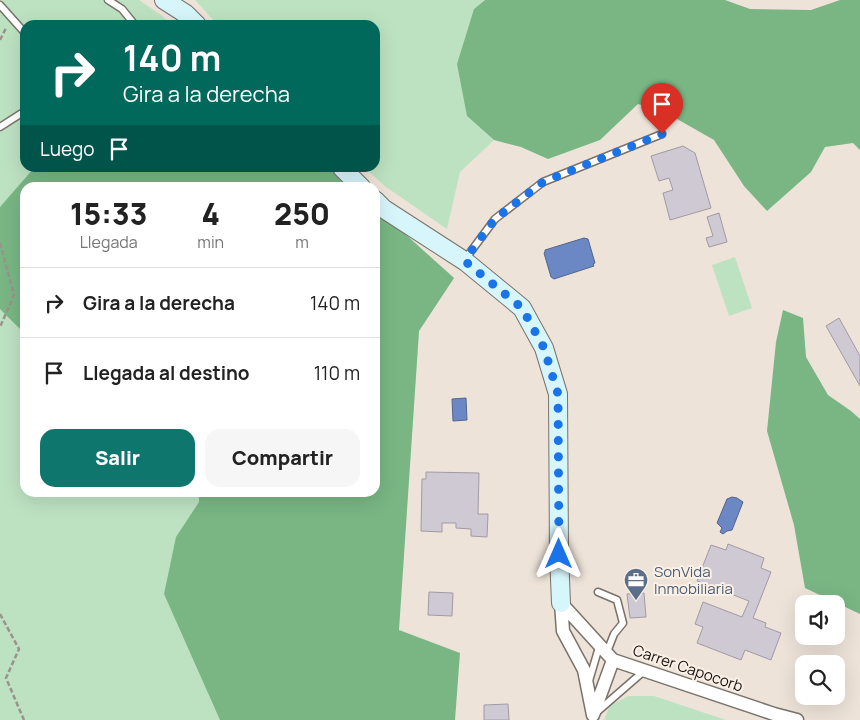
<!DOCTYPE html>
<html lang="es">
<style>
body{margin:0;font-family:Manrope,sans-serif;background:#f6f6f6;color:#222;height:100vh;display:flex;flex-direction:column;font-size:19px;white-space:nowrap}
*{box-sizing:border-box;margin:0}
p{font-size:16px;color:#767676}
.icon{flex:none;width:28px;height:28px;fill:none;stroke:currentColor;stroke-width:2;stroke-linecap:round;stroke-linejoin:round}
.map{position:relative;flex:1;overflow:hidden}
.side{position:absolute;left:20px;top:182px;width:360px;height:315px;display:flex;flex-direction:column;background:#fff;border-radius:15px;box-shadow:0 5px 20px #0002}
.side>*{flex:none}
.hud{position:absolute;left:20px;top:20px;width:360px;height:152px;border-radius:15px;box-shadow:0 5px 20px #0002;background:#00695c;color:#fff;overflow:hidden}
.tools{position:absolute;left:795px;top:595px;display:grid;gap:10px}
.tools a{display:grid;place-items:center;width:50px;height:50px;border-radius:10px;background:#fff;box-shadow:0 5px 20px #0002;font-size:25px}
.pin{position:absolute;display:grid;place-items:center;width:42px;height:42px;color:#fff;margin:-51px -21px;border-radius:50% 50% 50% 0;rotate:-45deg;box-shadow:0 0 5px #0007}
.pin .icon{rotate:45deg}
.me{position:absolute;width:55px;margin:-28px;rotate:0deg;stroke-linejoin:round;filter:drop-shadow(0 0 4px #0008)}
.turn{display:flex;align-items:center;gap:18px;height:105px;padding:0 20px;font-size:22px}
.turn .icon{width:65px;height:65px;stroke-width:2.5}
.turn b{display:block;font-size:35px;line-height:42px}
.then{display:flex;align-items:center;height:48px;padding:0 20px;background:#0003;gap:10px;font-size:19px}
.eta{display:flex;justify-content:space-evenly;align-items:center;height:85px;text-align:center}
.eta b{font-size:30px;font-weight:800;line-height:35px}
.cta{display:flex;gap:10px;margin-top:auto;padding:10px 20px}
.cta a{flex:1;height:58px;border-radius:15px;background:#0f766e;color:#fff;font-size:20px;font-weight:800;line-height:58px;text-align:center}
.cta a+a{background:#f6f6f6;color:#222}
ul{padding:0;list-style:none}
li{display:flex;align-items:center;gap:15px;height:70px;padding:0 20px;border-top:1px solid #e0e0e0}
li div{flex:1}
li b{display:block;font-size:19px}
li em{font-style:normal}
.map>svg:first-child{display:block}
.green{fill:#bde2c2}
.forest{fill:#79b684}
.water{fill:#6c88c4;stroke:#52658e}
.building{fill:#cfc9d4;stroke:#a19aa5}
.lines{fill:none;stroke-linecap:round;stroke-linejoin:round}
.lane-casing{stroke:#7a7269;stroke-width:9}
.street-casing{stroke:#7a7269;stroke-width:15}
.secondary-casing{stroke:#7a7269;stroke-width:20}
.path{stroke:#9a928b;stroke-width:2.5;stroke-dasharray:5 2.5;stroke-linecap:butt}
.lane{stroke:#fff;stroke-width:6}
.street{stroke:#fff;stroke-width:12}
.secondary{stroke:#d7f6fc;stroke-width:18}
.route{stroke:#1a73e8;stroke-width:9;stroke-dasharray:0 16.2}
.labels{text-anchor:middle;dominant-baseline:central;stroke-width:4;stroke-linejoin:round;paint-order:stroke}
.service-label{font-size:15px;fill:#4e5e75;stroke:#faf0e6;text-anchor:start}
.street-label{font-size:15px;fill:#16120f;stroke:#faf0e6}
</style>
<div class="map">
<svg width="860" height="720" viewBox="0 0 860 720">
<rect width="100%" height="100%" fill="#ede3d9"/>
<path class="green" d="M 0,0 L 139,0 L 161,15 L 172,25 L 25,25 L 25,168 L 331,168 L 25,188 L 25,492 L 375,492 L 375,207 L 454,278 L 419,331 L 392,720 L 0,720 Z
M 195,0 L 485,0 L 474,9 L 467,116 L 494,140 L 460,172 L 447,229 L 386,187 L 365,168 L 375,168 L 375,25 L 218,25 Z
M 735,257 L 752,308 L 729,316 L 712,265 Z
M 629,696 L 654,696 L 726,720 L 604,720 L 610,705 Z"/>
<path class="forest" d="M 485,0 L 725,0 L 750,9 L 811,10 L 840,0 L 860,0 L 860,150 L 853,143 L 825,147 L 811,172 L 767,211 L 744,186 L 714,140 L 663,111 L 638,104 L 600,140 L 548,159 L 521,147 L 494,140 L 467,116 L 457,64 L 474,9 Z
M 34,168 L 331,168 L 353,187 L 25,188 L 25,334 L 0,309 L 0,207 Z
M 375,207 L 454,278 L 419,331 L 399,630 L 460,653 L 455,720 L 220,720 L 164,594 L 176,537 L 199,502 L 199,493 L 375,492 Z
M 783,310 L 803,318 L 806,357 L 828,395 L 851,411 L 860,419 L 860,614 L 805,588 L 794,525 L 767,431 L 776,342 Z"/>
<path class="water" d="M 584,238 L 588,239 L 595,263 L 593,264 L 594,266 L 554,279 L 551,277 L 544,253 L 545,252 L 545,250 Z
M 466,398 L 467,420 L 453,421 L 452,399 Z
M 732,497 L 737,498 L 743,502 L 732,530 L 727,531 L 723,534 L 720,532 L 722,528 L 717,523 L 727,499 Z"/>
<path class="building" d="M 683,146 L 695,153 L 711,208 L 670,220 L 663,193 L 673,190 L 669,178 L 659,181 L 651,156 Z
M 719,213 L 727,242 L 709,247 L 706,238 L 713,236 L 707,217 Z
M 839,318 L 860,356 L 860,386 L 826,326 Z
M 426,472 L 479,473 L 478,514 L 488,514 L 487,537 L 471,536 L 471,529 L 456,528 L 456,523 L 442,523 L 442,532 L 421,531 L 422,479 L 426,479 Z
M 728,544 L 764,558 L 761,568 L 771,572 L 753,618 L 766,623 L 765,627 L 781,633 L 771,660 L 745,650 L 741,660 L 697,643 L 703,627 L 695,624 L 703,602 L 742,617 L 749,601 L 697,581 L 711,545 L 726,550 Z
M 429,592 L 453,593 L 452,616 L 428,615 Z
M 644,593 L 646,617 L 630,618 L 627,594 Z
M 508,704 L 509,720 L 484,720 L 484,705 Z"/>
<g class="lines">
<defs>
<path id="lane" d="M 108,0 L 122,9 L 135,25
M 0,5 L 25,33
M 0,127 L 25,111
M 466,261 L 469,254 L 495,219 L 543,182 L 662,134
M 598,592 L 617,600 L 623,623 L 614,634 L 607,652
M 589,681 L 599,647
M 598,711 L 644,671"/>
<path id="street" d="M 561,603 L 613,660 L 774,714 L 797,720
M 561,603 L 563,631 L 584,670 L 593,715
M 593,715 L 613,660"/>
<path id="secondary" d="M 164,0 L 186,14 L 197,25
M 342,168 L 362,188
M 375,200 L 384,209 L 466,262 L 522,308 L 544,348 L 558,394 L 559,554 L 561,603"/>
</defs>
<use href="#lane" class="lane-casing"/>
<use href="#street" class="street-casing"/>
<use href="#secondary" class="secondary-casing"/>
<path class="path" d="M 0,40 L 6,28
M 0,243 L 14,295 L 0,327
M 0,614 L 19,649 L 6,678 L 24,720"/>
<use href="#lane" class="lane"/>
<use href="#street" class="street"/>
<use href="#secondary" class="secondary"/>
</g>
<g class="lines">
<path class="route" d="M 559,554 L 558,394 L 544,348 L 522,308 L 466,262 L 469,254 L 495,219 L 543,182 L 662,134"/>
</g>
<defs>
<symbol id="office-pin" viewBox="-11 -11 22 30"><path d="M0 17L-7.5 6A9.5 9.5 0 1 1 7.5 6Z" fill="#5c6f8a" stroke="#faf0e6"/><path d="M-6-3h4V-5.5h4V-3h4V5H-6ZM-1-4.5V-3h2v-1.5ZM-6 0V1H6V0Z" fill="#fff"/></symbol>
</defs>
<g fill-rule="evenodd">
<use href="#office-pin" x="622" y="566" width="28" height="38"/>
</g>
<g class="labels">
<g class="service-label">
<text x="654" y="571">SonVida<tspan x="654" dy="17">Inmobiliaria</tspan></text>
</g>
<g class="street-label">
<text transform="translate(688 668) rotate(19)">Carrer Capocorb</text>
</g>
</g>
</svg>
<div class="tools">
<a><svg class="icon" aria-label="sound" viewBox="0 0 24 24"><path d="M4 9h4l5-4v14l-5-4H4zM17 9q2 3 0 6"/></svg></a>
<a><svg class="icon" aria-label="search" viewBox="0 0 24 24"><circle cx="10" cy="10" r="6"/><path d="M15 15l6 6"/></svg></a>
</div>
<div class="pin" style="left:662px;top:134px;background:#d93025"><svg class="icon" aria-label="arrive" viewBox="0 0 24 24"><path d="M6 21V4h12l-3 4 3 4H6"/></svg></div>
<svg class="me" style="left:559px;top:554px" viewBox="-20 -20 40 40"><path d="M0-17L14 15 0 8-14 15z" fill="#1a73e8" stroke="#fff" stroke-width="4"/></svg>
<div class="hud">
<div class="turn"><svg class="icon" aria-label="right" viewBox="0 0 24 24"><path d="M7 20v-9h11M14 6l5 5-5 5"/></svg><div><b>140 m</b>Gira a la derecha</div></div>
<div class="then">Luego<svg class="icon" aria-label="arrive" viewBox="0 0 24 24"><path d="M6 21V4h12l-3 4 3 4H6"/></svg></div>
</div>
<section class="side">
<div class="eta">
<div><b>15:33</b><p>Llegada</p></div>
<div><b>4</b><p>min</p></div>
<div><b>250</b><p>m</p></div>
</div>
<ul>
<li><svg class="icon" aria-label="right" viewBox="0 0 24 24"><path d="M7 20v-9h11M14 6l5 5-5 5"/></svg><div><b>Gira a la derecha</b></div><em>140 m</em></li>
<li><svg class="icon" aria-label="arrive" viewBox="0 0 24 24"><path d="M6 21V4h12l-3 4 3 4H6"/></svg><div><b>Llegada al destino</b></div><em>110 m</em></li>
</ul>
<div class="cta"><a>Salir</a><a>Compartir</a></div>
</section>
</div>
